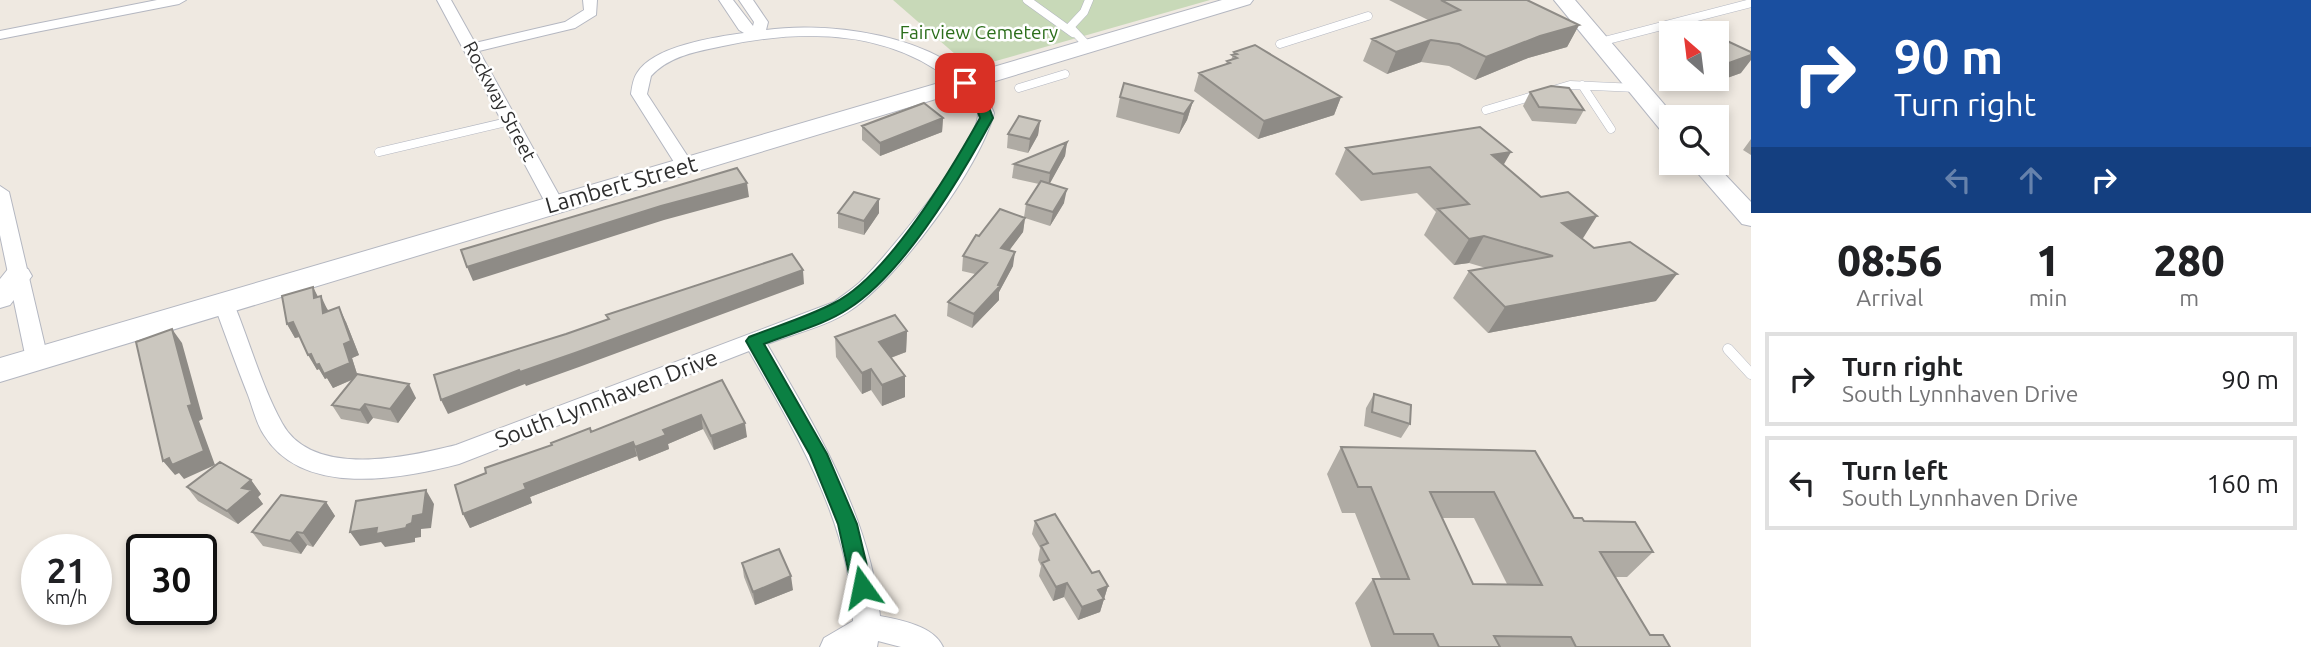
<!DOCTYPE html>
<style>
body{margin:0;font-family:Ubuntu,sans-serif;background:#f6f6f6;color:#202124;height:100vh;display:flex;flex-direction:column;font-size:26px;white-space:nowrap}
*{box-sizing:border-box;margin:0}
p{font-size:23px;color:#757577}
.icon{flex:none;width:38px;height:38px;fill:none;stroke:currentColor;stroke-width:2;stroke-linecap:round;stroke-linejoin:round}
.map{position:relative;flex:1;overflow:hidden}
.side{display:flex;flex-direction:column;background:#fff;width:560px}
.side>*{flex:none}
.hud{background:#1a4fa0;color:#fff;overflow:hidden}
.needle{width:46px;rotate:332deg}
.tools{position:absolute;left:1659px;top:21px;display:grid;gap:14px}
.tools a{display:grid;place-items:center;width:70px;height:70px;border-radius:0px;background:#fff;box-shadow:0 4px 10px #0003;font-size:35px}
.speed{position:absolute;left:21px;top:534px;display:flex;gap:14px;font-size:35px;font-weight:700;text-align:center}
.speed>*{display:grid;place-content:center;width:91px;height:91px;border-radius:50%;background:#fff;box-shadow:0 4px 10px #0003;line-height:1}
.speed small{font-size:18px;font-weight:400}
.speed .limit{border:4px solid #111;border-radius:10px;background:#fff;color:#111}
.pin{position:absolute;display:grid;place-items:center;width:60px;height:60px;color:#fff;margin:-30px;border-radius:14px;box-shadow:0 4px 10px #0006}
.me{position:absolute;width:77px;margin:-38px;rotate:348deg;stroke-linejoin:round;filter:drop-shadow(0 0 5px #0008)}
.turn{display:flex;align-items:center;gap:24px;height:147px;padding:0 28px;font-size:32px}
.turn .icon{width:91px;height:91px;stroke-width:2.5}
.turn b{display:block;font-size:49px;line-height:60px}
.lanes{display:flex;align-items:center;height:66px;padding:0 28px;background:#0003;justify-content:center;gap:35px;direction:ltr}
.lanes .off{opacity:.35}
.eta{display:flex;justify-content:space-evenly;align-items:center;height:119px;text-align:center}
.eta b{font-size:42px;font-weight:800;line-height:49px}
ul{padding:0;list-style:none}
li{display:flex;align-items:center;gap:21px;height:94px;margin:0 14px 10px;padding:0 14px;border:4px solid #e0e0e0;border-radius:0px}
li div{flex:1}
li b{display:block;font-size:26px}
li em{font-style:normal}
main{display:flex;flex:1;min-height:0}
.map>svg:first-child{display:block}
.cemetery{fill:#c8d9b8}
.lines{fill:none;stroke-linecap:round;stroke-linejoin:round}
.lane-far1-casing{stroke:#b4b7c1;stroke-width:9}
.lane-casing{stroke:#b4b7c1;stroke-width:11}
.street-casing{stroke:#b4b7c1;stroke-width:2}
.secondary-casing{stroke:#b4b7c1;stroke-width:2}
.lane-far1{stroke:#fff;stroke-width:8}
.lane{stroke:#fff;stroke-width:10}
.street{fill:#fff;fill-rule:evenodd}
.secondary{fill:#fff;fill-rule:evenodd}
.wall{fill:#afaba4;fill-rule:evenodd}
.shaded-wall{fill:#8e8b86}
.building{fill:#cbc7bf;stroke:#8e8b86;stroke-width:2;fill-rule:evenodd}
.route{fill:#0b8043;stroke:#07532c;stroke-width:2}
.labels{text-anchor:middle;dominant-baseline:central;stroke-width:5;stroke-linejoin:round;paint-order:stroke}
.far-park-label{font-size:19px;fill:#2c6e1b;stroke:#fff}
.far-street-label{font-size:19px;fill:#2e2e2e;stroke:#fff}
.street-label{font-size:23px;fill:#2e2e2e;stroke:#fff}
</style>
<main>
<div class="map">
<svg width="1751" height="647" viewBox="0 0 1751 647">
<rect width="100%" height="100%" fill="#efe9e1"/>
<path class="cemetery" d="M 893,0 L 1210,0 L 971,68 Z"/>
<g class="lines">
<defs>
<path id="lane-far1" d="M 1027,0 L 1073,33
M 1600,42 L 1751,3
M 1280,44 L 1368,16
M 1088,46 L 1070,27 L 1084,12 L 1089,0
M 1582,85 L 1611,129
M 1019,88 L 1065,74
M 1486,110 L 1570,85 L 1637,88
M 379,152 L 511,121"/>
<path id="lane" d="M 1728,349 L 1751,374"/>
<path id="street" d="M 157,0 L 186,0 L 179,4 L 0,39 L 0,31 Z
M 437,0 L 451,0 L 475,43 L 565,22 L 584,10 L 583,0 L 597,0 L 596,15 L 575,28 L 479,51 L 564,204 L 562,208 L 548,208 L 546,204 Z
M 719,0 L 733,0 L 753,26 L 754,22 L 739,0 L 753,0 L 768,22 L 766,30 C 835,20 966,38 994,113 C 980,168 898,278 851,310 C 828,326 793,334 767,344 C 816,428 870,516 880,616 C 901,620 934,626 943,647 L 901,647 L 878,641 L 877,647 L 820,647 L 824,638 L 853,621 C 851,524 795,432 749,351 L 459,464 C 401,479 303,498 264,435 C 256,423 253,408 248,395 C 236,365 225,334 214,304 L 224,297 L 234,304 C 250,343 262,387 282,423 C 312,479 408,457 456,445 L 834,302 C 842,296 851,290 859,283 C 885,259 978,146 978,114 C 978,100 961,88 952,81 C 887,29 801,29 723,46 C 698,51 669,56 651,76 L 647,94 L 694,166 L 691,170 L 679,170 L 631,94 C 632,87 633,79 637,73 C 653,46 715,37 744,33 L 739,30 Z
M 0,186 L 9,192 L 48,359 L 45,365 L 29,365 L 26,359 L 0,235 Z"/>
<path id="secondary" d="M 1222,0 L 1253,0 L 1250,4 L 0,382 L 0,358 Z
M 1554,0 L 1575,0 L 1675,117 L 1671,117 L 1671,135 L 1663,133 Z
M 1689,163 L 1714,163 L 1751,202 L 1751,226 L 1742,224 Z
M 18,266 L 28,269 L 32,276 L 10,305 L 0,308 L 0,279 L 8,269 Z"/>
</defs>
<use href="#lane-far1" class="lane-far1-casing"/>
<use href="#lane" class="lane-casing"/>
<use href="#street" class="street-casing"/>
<use href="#secondary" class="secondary-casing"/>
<use href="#lane-far1" class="lane-far1"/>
<use href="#lane" class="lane"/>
<use href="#street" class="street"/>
<use href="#secondary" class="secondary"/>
</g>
<path class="wall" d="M 1389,0 L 1527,0 L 1579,25 L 1567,47 L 1528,58 L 1475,80 L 1449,66 L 1421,62 L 1387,74 L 1363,61 L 1372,39 L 1428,20 Z
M 1717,43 L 1741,73 L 1716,82 L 1709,79 L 1717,79 Z
M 1234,52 L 1341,97 L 1334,115 L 1258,139 L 1194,91 L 1199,73 L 1226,64 L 1227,61 L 1231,60 Z
M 1530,92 L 1584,110 L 1576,124 L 1532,121 L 1523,106 Z
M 1120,97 L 1193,101 L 1187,120 L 1179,134 L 1116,117 Z
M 943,118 L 942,132 L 880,156 L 862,140 L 862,126 Z
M 1040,121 L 1038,135 L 1028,153 L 1007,148 L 1008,134 Z
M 1751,139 L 1751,155 L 1743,150 Z
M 1067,142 L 1065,156 L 1049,184 L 1064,203 L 1050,226 L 1025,218 L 1023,232 L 1009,250 L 1013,266 L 999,292 L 999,300 L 972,328 L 947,316 L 948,302 L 975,274 L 962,271 L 963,256 L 979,236 L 1024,217 L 1026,204 L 1039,184 L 1012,178 L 1014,164 Z
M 1346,148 L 1503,165 L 1582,239 L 1656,301 L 1488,333 L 1453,298 L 1469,271 L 1486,268 L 1469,263 L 1454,265 L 1424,235 L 1436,212 L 1417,193 L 1361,201 L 1335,174 Z
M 838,213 L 879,213 L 864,235 L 838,228 Z
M 313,287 L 318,297 L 329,311 L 346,322 L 359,355 L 352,358 L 357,374 L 416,398 L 398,423 L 373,418 L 368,424 L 341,419 L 332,405 L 354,379 L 333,388 L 327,378 L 325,379 L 319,369 L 317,370 L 300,337 L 295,338 L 287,324 Z
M 907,331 L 906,352 L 891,358 L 905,397 L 882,406 L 871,390 L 862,394 L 836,357 L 835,337 Z
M 722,380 L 747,437 L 714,450 L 703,429 L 668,444 L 669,449 L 639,461 L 637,456 L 530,497 L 532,503 L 470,528 L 463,514 Z
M 1374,394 L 1410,424 L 1401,438 L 1364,426 L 1366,408 Z
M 1341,447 L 1535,451 L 1574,518 L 1584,521 L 1653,552 L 1627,577 L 1616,577 L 1650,635 L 1670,647 L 1371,647 L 1355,603 L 1373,579 L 1381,579 L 1355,513 L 1342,513 L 1327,474 ZM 1442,518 L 1474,518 L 1507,584 L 1473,584 Z
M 251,480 L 261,494 L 258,497 L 263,504 L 238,524 L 198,501 L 187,487 Z
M 326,502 L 335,516 L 313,547 L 307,545 L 301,554 L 263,546 L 252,532 Z
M 1035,521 L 1092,573 L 1108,586 L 1100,612 L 1078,620 L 1064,597 L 1053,601 L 1039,576 L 1041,566 L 1038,560 L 1040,548 L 1032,534 Z
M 742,563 L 793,590 L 755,605 L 744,577 Z"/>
<path class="shaded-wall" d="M 1579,25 L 1567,47 L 1528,58 L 1475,80 L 1486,57 L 1540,36 Z
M 1431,40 L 1421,62 L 1387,74 L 1396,52 Z
M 1751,55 L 1751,60 L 1741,73 L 1716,82 L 1729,63 Z
M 1341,97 L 1334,115 L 1258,139 L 1264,121 Z
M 1193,101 L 1187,120 L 1179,134 L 1184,114 Z
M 943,118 L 942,132 L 880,156 L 880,143 Z
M 1040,121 L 1038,135 L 1028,153 L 1030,139 Z
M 1067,142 L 1065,156 L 1048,187 L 1050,173 Z
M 1511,152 L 1496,178 L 1492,155 Z
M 747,183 L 749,197 L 664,220 L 473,281 L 467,267 L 661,206 Z
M 1067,189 L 1064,203 L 1050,226 L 1053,212 Z
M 879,199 L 879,213 L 864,235 L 864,221 Z
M 1597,216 L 1580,243 L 1562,223 Z
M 1025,218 L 1023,232 L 1000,263 L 1001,248 Z
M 1484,236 L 1469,263 L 1454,265 L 1469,239 Z
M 1015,252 L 1013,266 L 999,292 L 999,300 L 972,328 L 974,314 L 998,285 Z
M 803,270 L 804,284 L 579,367 L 526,386 L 525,384 L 448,414 L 441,400 L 519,370 Z
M 1677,274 L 1656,301 L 1488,333 L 1505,307 Z
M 313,287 L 320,301 L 314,298 Z
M 321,296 L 328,311 L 323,313 Z
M 339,307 L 346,322 L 359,355 L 352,358 L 358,377 L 333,388 L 327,378 L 325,379 L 319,369 L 317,370 L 308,355 Z
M 293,322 L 302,336 L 295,338 L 287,324 Z
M 172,329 L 182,343 L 203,419 L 199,421 L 215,465 L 184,479 L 179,473 L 175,475 L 163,461 L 169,458 L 188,406 Z
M 907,331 L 906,352 L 879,362 L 879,342 Z
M 871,369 L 871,390 L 862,394 L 862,373 Z
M 905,376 L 905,397 L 882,406 L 882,385 Z
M 409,384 L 416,398 L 398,423 L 390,409 Z
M 365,404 L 373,418 L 368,424 L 360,410 Z
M 701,415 L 703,429 L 668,444 L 669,449 L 639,461 L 635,447 L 663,430 Z
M 745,423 L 747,437 L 714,450 L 711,436 Z
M 633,442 L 637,456 L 530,497 L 532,503 L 470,528 L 463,514 L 524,484 Z
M 251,480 L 261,494 L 258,497 L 263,504 L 238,524 L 227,511 L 242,488 Z
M 426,490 L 434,504 L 431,528 L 421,529 L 421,537 L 415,538 L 415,542 L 385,547 L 381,542 L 360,546 L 350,532 L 377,528 L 407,525 L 413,516 Z
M 326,502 L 335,516 L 313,547 L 303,533 Z
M 297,532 L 307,545 L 301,554 L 290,541 Z
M 791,576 L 793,590 L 755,605 L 753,592 Z
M 1067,583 L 1064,597 L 1053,601 L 1056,587 Z
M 1108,586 L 1104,599 L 1098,590 Z
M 1104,599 L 1100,612 L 1078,620 L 1082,607 Z"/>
<path class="building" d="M 1441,0 L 1527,0 L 1579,25 L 1540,36 L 1486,57 L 1459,44 L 1431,40 L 1396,52 L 1372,39 L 1460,10 Z
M 1725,40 L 1751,52 L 1751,55 L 1729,63 L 1717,57 L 1717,43 Z
M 1255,45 L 1341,97 L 1264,121 L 1199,73 L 1230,63 L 1227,61 L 1237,58 L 1232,55 L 1237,54 L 1234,52 Z
M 1124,83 L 1193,101 L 1184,114 L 1120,97 Z
M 1551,86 L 1569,88 L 1584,110 L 1539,107 L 1530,92 Z
M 924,103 L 943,118 L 880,143 L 862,126 Z
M 1019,116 L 1040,121 L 1030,139 L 1008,134 Z
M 1480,127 L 1511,152 L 1492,155 L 1541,197 L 1568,192 L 1597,216 L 1562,223 L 1594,248 L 1630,242 L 1677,274 L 1505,307 L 1469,271 L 1553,256 L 1484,236 L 1469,239 L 1438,209 L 1469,204 L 1430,167 L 1373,174 L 1346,148 Z
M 1067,142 L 1050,173 L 1014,164 Z
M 737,168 L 747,183 L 661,206 L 467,267 L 461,250 Z
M 1041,181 L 1067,189 L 1053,212 L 1026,204 Z
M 854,192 L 879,199 L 864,221 L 838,213 Z
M 1000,209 L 1025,218 L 1001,248 L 1015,252 L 998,285 L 1000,286 L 974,314 L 948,302 L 987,263 L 963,256 L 976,235 L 979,236 Z
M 792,254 L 803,270 L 575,353 L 520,372 L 519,370 L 441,400 L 434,375 L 566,334 L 609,319 L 606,315 Z
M 313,287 L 314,298 L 321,296 L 323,313 L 339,307 L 351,341 L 344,344 L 350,363 L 324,374 L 319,364 L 316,365 L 311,354 L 308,355 L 293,322 L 287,324 L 282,296 Z
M 895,315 L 907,331 L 879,342 L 905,376 L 882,385 L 871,369 L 862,373 L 835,337 Z
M 172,329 L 192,405 L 188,406 L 204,451 L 172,465 L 169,458 L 163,461 L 136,342 Z
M 357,374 L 409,384 L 390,409 L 365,404 L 360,410 L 332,405 Z
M 722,380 L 745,423 L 711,436 L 701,415 L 663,430 L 666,435 L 635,447 L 633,442 L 524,484 L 526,489 L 463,514 L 455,485 L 486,473 L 485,468 L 552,445 L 551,443 L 590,428 L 591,432 Z
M 1374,394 L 1411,405 L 1410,424 L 1372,412 Z
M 1341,447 L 1535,451 L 1574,518 L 1582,518 L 1584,521 L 1635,522 L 1653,552 L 1600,552 L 1650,635 L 1663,635 L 1670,647 L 1576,647 L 1571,637 L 1494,636 L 1500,647 L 1439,647 L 1433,634 L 1394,634 L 1373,579 L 1409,579 L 1371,487 L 1358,487 ZM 1430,492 L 1494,492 L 1542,585 L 1473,584 Z
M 220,462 L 251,480 L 242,488 L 252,490 L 227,511 L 187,487 Z
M 426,490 L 423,514 L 413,516 L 412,523 L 407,525 L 406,528 L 376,534 L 377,528 L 350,532 L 356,501 Z
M 281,495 L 326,502 L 303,533 L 297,532 L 290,541 L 252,532 Z
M 1055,514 L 1092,573 L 1099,571 L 1108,586 L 1098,590 L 1104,599 L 1082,607 L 1067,583 L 1056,587 L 1042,563 L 1049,560 L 1041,546 L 1048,543 L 1035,521 Z
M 779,549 L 791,576 L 753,592 L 742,563 Z"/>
<path class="route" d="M 961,80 L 969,80 L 985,97 L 993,118 C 961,177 905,273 848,309 C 824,325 791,333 764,344 L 827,454 L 857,524 L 872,587 L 869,593 L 862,596 L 855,593 L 852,587 L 838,524 L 810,455 L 746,341 L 749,337 C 777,326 807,317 834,303 C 888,276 951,170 980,118 L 973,98 L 961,85 Z"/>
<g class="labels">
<g class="far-park-label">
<text x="979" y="32">Fairview Cemetery</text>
</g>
<g class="far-street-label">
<text transform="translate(500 101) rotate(62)">Rockway Street</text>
</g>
<g class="street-label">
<text transform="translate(621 184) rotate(-16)">Lambert Street</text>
<text transform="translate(606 398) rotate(-21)">South Lynnhaven Drive</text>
</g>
</g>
</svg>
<div class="tools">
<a><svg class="needle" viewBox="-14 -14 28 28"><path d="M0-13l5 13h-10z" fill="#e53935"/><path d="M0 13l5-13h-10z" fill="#757577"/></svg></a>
<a><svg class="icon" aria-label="search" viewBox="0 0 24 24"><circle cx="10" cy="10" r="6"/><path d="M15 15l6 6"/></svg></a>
</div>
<div class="speed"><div>21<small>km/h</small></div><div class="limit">30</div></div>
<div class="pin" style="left:965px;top:83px;background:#d93025"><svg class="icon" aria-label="arrive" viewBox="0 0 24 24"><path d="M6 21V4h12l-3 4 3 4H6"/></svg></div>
<svg class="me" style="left:862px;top:587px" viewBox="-20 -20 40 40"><path d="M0-17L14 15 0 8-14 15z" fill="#0b8043" stroke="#fff" stroke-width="4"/></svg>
</div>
<section class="side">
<div class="hud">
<div class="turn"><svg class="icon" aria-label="right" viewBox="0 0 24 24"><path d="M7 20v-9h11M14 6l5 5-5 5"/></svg><div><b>90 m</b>Turn right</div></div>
<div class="lanes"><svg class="icon off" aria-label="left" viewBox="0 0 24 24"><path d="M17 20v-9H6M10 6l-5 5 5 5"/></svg><svg class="icon off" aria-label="ahead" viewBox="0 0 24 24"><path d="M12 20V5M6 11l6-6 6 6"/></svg><svg class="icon" aria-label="right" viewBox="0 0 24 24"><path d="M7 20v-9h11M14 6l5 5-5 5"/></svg></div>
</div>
<div class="eta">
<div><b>08:56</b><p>Arrival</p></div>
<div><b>1</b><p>min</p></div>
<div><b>280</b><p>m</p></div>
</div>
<ul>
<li><svg class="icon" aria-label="right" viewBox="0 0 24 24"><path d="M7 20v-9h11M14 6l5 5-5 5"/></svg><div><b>Turn right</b><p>South Lynnhaven Drive</p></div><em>90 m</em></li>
<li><svg class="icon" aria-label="left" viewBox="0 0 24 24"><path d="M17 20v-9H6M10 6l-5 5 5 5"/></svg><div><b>Turn left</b><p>South Lynnhaven Drive</p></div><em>160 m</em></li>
</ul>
</section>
</main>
